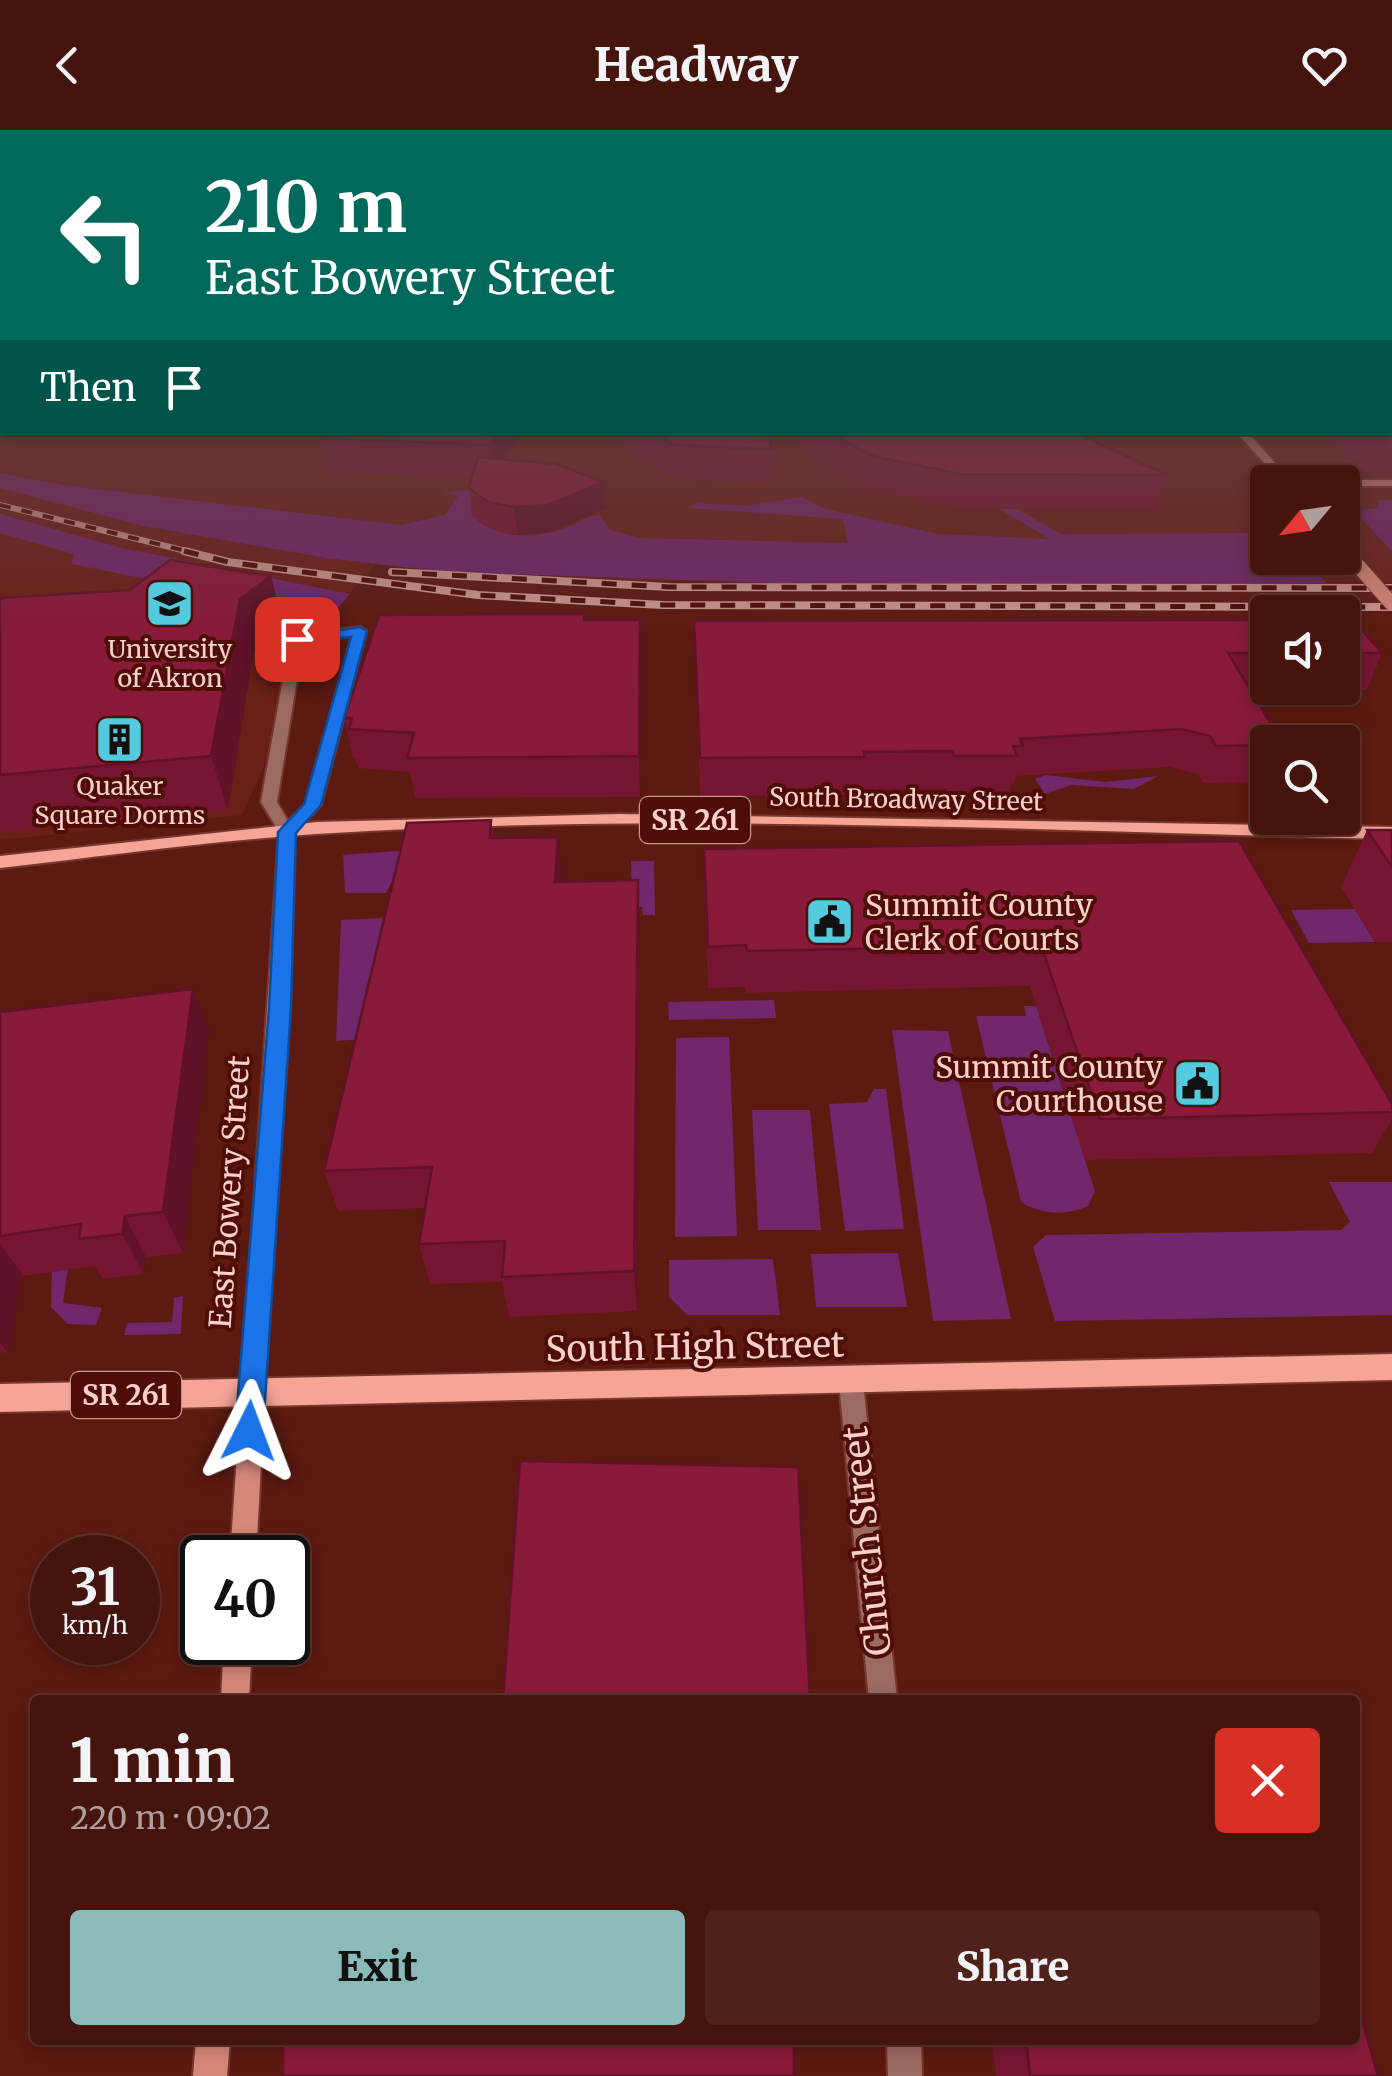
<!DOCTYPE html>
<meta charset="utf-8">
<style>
body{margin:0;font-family:Merriweather,serif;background:#4f211b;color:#f1f3f6;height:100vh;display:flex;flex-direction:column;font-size:38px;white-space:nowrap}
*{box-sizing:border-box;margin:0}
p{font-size:32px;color:#b09e9d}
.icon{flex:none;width:55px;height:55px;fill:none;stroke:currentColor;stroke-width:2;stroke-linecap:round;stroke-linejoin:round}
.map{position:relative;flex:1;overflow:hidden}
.drawer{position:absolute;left:30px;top:1565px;width:1330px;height:350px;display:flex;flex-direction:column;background:#45140d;border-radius:10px;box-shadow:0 5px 15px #0003,0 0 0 2px #5d332e}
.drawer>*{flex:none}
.guide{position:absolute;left:0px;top:0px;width:1392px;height:305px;box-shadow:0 5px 15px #0003,0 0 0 2px #5d332e;background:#00695c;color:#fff;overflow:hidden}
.needle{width:65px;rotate:241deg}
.controls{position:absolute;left:1250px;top:335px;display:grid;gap:20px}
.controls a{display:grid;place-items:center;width:110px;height:110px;border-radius:10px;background:#45140d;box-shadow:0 5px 15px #0003,0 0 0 2px #5d332e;font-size:50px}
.speed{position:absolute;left:30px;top:1405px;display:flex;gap:20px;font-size:50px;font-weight:700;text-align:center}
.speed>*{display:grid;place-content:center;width:130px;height:130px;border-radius:50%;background:#45140d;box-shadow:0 5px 15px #0003,0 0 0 2px #5d332e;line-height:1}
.speed small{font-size:25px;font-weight:400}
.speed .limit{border:5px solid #111;border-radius:15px;background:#fff;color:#111}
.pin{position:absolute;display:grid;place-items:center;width:85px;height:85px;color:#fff;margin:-42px;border-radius:20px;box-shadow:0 5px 15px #0006}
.me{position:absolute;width:110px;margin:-55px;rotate:3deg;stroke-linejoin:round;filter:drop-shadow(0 0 8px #0008)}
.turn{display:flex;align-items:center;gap:35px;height:210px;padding:0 40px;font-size:45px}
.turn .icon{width:130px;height:130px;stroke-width:2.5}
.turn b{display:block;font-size:70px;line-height:85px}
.then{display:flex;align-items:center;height:95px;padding:0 40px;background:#0003;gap:20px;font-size:38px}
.round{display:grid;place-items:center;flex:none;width:105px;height:105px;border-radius:10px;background:#4f211b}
.summary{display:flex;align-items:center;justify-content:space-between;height:170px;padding:0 40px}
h1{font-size:60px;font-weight:800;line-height:75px}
.action{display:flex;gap:20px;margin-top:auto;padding:20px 40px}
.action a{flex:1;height:115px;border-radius:10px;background:#8bbbb9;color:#111;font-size:40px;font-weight:800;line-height:115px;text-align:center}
.action a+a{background:#4f211b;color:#f1f3f6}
header{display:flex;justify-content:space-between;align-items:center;height:130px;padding:0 40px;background:#45140d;font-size:45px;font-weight:800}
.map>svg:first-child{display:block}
.built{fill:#6a2017;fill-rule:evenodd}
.green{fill:#70276c}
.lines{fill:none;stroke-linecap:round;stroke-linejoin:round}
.street-casing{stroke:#75372e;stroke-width:4}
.secondary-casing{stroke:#75372e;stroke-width:4}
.primary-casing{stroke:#75372e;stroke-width:4}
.street{fill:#9b6a61;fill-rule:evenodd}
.secondary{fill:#d58779;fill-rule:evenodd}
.primary{fill:#f5a496;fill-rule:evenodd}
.rail-far1-casing{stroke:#c8978e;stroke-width:6}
.rail-casing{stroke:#c8978e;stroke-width:8}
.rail-far1{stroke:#4f0d07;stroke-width:4;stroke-dasharray:11;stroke-linecap:butt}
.rail{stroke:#4f0d07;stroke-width:5;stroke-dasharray:15;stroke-linecap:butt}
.secondary-bridge-far1-casing{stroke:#75372e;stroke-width:12;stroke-linecap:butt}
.secondary-bridge-casing{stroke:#75372e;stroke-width:16;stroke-linecap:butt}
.secondary-bridge-far1{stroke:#d58779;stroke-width:10}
.secondary-bridge{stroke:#d58779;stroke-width:14}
.wall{fill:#761632}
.shaded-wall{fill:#601229}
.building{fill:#891a3a;stroke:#601229;stroke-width:2.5}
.route{fill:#1a73e8;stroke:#114b97;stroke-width:2.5}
.labels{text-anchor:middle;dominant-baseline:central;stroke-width:8;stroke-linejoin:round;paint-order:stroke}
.far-poi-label{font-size:25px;fill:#fad0c8;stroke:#4f0d07}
.far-street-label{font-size:25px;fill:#fad0c8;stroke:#4f0d07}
.shield{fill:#4f0d07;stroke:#c7968e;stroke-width:2.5}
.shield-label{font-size:28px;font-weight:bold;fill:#fad0c8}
.poi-label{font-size:30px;fill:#fad0c8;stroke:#4f0d07;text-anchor:start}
.street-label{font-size:30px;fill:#fad0c8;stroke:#4f0d07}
.near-street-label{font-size:35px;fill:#fad0c8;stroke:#4f0d07}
</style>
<header><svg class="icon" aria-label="back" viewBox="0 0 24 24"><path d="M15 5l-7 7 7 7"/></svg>Headway<svg class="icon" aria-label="heart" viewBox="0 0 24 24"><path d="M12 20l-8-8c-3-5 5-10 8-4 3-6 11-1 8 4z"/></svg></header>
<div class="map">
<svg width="1392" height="1946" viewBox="0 0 1392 1946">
<rect width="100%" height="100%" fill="#5c1a11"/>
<path class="built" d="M 0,235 L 2,302 L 1390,302 L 1392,235 L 1392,452 L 639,451 L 376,435 L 332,482 L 242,685 L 0,710 ZM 1268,352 L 1342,352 L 1342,428 L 1268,428 Z"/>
<path class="green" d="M 0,343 L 62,355 L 402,395 L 445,385 L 458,366 L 442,363 L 488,358 L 476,389 C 500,411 542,408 571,396 C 583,391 586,386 600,385 L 610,400 L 640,408 L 848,413 L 843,389 L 690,378 L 694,373 L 745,376 L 802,367 L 825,379 L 938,404 L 1050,409 L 999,379 L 1017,379 L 1061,404 L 1267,403 L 1268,428 L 1305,428 L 1326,453 L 772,453 L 446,442 L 326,428 L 144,396 L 0,358 Z
M 1378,370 L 1392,370 L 1392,421 L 1354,381 L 1378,378 Z
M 0,384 L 122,418 L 350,464 L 331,486 L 72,434 L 74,424 L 0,403 Z
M 1046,645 L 1105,652 L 1158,646 L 1134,659 L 1071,655 L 1045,664 L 1035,649 Z
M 409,720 L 386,763 L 345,763 L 343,725 Z
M 631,731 L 654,731 L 655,785 L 643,785 L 642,777 L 632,778 Z
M 1355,779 L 1375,812 L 1309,813 L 1291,780 Z
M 404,787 L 378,908 L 336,911 L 341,790 Z
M 774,870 L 776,888 L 669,890 L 668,872 Z
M 1143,874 L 1039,885 L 1095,1061 L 1088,1076 C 1066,1086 1041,1085 1021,1072 L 976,886 L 1026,886 L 1024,876 Z
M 892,900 L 948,901 L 1011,1189 L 933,1191 Z
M 729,907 L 737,1106 L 675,1107 L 676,908 Z
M 874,959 L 886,959 L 904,1099 L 845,1101 L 829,974 L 867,972 Z
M 752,980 L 810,980 L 821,1100 L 758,1100 Z
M 1329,1052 L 1392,1052 L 1392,1185 L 1055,1191 L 1033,1117 L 1046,1105 L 1341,1100 L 1350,1092 Z
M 898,1123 L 907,1177 L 816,1177 L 811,1124 Z
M 773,1129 L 780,1185 L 687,1185 L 669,1167 L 669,1130 Z
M 68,1137 L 63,1173 L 102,1178 L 96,1195 L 68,1194 L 51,1177 L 52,1139 Z
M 183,1166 L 181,1204 L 124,1205 L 127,1193 L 172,1192 L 174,1168 Z"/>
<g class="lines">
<defs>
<path id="street" d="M 0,235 L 2,235 L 2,240 L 0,240 Z
M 360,497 L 366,501 L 321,675 L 293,705 L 281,705 L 261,672 L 290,509 L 297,505 ZM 352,506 L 306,674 L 288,691 L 277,672 L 303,512 Z
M 851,1241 L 860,1244 L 863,1252 L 897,1570 L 869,1570 L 839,1252 L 842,1244 Z
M 887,1910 L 921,1910 L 922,1946 L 888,1946 Z"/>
<path id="secondary" d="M 1236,302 L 1247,302 L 1292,352 L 1282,352 Z
M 1342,350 L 1392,350 L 1392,356 L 1342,356 L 1342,352 L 1337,352 Z
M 287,697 L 295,702 L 256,1428 L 230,1428 L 279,702 Z
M 224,1512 L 252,1512 L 249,1570 L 221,1570 Z
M 196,1910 L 230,1910 L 227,1946 L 193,1946 Z"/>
<path id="primary" d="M 619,684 L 1392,697 L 1392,709 C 1034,701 674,681 316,704 C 211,711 105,726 0,738 L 0,726 L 317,692 Z
M 1392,1224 L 1392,1250 L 0,1282 L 0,1254 Z"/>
</defs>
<use href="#street" class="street-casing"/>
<use href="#secondary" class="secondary-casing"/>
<use href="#primary" class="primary-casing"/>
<use href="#street" class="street"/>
<use href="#secondary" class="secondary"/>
<use href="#primary" class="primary"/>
<defs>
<path id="rail-far1" d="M 0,375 L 194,423"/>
<path id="rail" d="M 184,421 L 228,432 L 478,465 L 663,475 L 1392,477
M 392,442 L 669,457 L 1392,458"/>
</defs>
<use href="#rail-far1" class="rail-far1-casing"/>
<use href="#rail" class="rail-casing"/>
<use href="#rail-far1" class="rail-far1"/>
<use href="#rail" class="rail"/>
<defs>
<path id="secondary-bridge-far1" d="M 1342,418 L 1347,423"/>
<path id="secondary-bridge" d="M 1345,421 L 1392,474"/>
</defs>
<use href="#secondary-bridge-far1" class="secondary-bridge-far1-casing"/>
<use href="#secondary-bridge" class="secondary-bridge-casing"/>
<use href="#secondary-bridge-far1" class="secondary-bridge-far1"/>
<use href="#secondary-bridge" class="secondary-bridge"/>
</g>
<path class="wall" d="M 1390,235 L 1392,235 L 1392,340 L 1361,340 L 1323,302 L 1390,302 Z
M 326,302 L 521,302 L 506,329 L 605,379 L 550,402 L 517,405 L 491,399 L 472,386 L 469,358 L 472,348 L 329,341 L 322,308 Z
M 609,302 L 769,302 L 772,319 L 771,353 L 673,349 Z
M 784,302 L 1075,302 L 1167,345 L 1158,379 L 955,378 L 870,360 L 826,336 Z
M 271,446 L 283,496 L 254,520 L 228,680 L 0,702 L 0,468 L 130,460 Z
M 584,484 L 585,490 L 641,528 L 640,667 L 415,668 L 410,642 L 358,638 L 355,628 L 353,628 L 344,588 Z
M 1268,490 L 1268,558 L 1342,558 L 1342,490 L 1382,523 L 1367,560 L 1250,559 L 1268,612 L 1268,652 L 1203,653 L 1198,644 L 1170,637 L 1016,646 L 1014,654 L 1011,654 L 1009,664 L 947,664 L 946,659 L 862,660 L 861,665 L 700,666 L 694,491 Z
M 491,690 L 494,708 L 558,707 L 562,751 L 639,791 L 637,1181 L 509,1187 L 502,1152 L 430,1154 L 419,1114 L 425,1078 L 338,1081 L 324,1041 Z
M 1367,700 L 1392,700 L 1392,812 L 1375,812 L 1341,757 Z
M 1239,711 L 1392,974 L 1392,989 L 1372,1023 L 1085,1030 L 1030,856 L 746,863 L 745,857 L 708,858 L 704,760 L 704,719 Z
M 193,859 L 209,900 L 183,1123 L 146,1127 L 144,1144 L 103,1149 L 95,1136 L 23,1146 L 8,1223 L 0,1222 L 0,882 Z
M 992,1910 L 1355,1910 L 1378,1946 L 996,1946 Z"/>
<path class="shaded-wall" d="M 498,302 L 521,302 L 495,348 L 491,315 Z
M 603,352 L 605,379 L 550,402 L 517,405 L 514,377 Z
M 271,446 L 283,496 L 254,520 L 228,680 L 211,626 L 240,469 Z
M 640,490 L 641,528 L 640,667 L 639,626 Z
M 558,707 L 562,748 L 560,793 L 555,752 Z
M 638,750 L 639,791 L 637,1181 L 634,1141 Z
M 193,859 L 209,900 L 183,1123 L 163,1082 Z
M 125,1086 L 146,1127 L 144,1144 L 122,1104 Z
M 0,1113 L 23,1146 L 8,1223 L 0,1212 Z"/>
<path class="building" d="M 1390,235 L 1392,235 L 1392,295 L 1390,295 Z
M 326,302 L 498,302 L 491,315 L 322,308 Z
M 654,302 L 769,302 L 772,319 L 673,315 Z
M 828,302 L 1075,302 L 1167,345 L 960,344 L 873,326 Z
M 478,327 L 556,334 L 603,352 L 548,375 L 514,377 L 488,372 L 469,358 Z
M 170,430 L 271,446 L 240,469 L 211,626 L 0,645 L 0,468 L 130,460 Z
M 584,484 L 584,490 L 640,490 L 639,626 L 407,628 L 414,603 L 349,599 L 352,588 L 344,588 L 379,485 Z
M 1268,490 L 1268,523 L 1228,523 L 1282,612 L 1268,612 L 1268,615 L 1216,616 L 1210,606 L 1181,599 L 1020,609 L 1023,616 L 1013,616 L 1017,626 L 954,626 L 953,621 L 864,622 L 865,627 L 700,628 L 694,491 Z
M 1342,490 L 1353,490 L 1382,523 L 1342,523 Z
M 491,690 L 490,708 L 558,707 L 555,752 L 638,750 L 634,1141 L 502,1147 L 505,1111 L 419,1114 L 432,1037 L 324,1041 L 407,693 Z
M 1367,700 L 1392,700 L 1392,737 Z
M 1239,711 L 1392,974 L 1392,982 L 1100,989 L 1041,815 L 747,821 L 746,815 L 708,817 L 704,719 Z
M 193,859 L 163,1082 L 125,1086 L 122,1104 L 79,1109 L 81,1094 L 0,1106 L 0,882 Z
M 520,1331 L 798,1337 L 810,1570 L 503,1570 Z
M 1355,1865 L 1378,1946 L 1030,1946 L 1026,1910 L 1355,1910 Z
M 283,1910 L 794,1910 L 794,1946 L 283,1946 Z"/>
<linearGradient id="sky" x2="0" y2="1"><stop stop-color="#330e09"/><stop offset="0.46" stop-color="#663e43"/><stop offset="1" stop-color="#663e43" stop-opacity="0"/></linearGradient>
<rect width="1392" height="508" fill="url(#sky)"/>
<path class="route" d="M 360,497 L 367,501 L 321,675 L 296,703 L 291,878 L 263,1301 L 259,1310 L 249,1314 L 239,1310 L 235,1301 L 269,878 L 278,702 L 304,674 L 351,507 L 297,513 L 289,509 Z"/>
<defs>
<symbol id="university-square" viewBox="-11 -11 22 22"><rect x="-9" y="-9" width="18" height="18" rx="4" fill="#54cade" stroke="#4f0d07"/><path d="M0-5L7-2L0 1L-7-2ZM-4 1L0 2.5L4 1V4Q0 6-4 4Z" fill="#111"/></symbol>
<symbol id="building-square" viewBox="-11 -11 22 22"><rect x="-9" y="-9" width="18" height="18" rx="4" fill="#54cade" stroke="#4f0d07"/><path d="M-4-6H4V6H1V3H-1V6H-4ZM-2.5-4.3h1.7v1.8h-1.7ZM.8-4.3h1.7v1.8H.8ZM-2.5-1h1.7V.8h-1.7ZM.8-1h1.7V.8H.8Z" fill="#111"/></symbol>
<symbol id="civic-square" viewBox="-11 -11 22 22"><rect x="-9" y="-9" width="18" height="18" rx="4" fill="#54cade" stroke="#4f0d07"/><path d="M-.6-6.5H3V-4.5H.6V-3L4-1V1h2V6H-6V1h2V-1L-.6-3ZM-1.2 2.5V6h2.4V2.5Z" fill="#111"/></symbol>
</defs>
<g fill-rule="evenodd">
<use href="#university-square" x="142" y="446" width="55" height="55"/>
<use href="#building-square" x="92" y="582" width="55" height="55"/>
<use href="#civic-square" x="802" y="764" width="55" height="55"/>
<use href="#civic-square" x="1170" y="926" width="55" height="55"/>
</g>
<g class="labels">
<g class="far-poi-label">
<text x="170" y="519">University<tspan x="170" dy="29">of Akron</tspan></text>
<text x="120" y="656">Quaker<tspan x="120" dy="29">Square Dorms</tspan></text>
</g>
<g class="far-street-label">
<text transform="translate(906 669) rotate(1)">South Broadway Street</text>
</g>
<g class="shield">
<rect x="640" y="667" width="110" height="46" rx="8"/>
<rect x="71" y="1242" width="110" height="46" rx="8"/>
</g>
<g class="shield-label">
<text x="695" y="690">SR 261</text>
<text x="126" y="1265">SR 261</text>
</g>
<g class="poi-label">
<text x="865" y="775">Summit County<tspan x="865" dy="34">Clerk of Courts</tspan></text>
<text x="1163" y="937" text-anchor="end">Summit County<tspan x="1163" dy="34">Courthouse</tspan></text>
</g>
<g class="street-label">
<text transform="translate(229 1062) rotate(-86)">East Bowery Street</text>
</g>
<g class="near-street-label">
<text transform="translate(695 1217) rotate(-1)">South High Street</text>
<text transform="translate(867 1411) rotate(-96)">Church Street</text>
</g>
</g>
</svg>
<div class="controls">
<a><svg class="needle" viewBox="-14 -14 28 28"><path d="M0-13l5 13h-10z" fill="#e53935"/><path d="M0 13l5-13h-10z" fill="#b09e9d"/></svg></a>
<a><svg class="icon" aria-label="sound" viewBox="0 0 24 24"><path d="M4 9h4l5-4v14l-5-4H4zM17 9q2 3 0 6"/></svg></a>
<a><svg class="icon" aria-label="search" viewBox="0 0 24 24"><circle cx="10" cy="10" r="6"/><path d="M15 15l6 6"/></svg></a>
</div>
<div class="speed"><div>31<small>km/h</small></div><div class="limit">40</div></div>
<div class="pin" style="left:297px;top:509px;background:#d93025"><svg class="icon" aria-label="arrive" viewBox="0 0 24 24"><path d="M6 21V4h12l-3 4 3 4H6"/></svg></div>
<svg class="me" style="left:249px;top:1301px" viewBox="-20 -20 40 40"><path d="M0-17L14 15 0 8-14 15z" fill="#1a73e8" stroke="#fff" stroke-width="4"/></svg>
<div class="guide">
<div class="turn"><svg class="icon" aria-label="left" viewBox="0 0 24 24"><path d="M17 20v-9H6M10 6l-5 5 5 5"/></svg><div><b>210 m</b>East Bowery Street</div></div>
<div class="then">Then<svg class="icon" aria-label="arrive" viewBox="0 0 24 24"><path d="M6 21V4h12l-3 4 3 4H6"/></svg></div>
</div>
<section class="drawer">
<div class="summary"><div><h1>1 min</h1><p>220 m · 09:02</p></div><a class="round" style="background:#d93025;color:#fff"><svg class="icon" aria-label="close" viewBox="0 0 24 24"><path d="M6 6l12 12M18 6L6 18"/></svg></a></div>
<div class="action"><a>Exit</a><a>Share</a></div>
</section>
</div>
